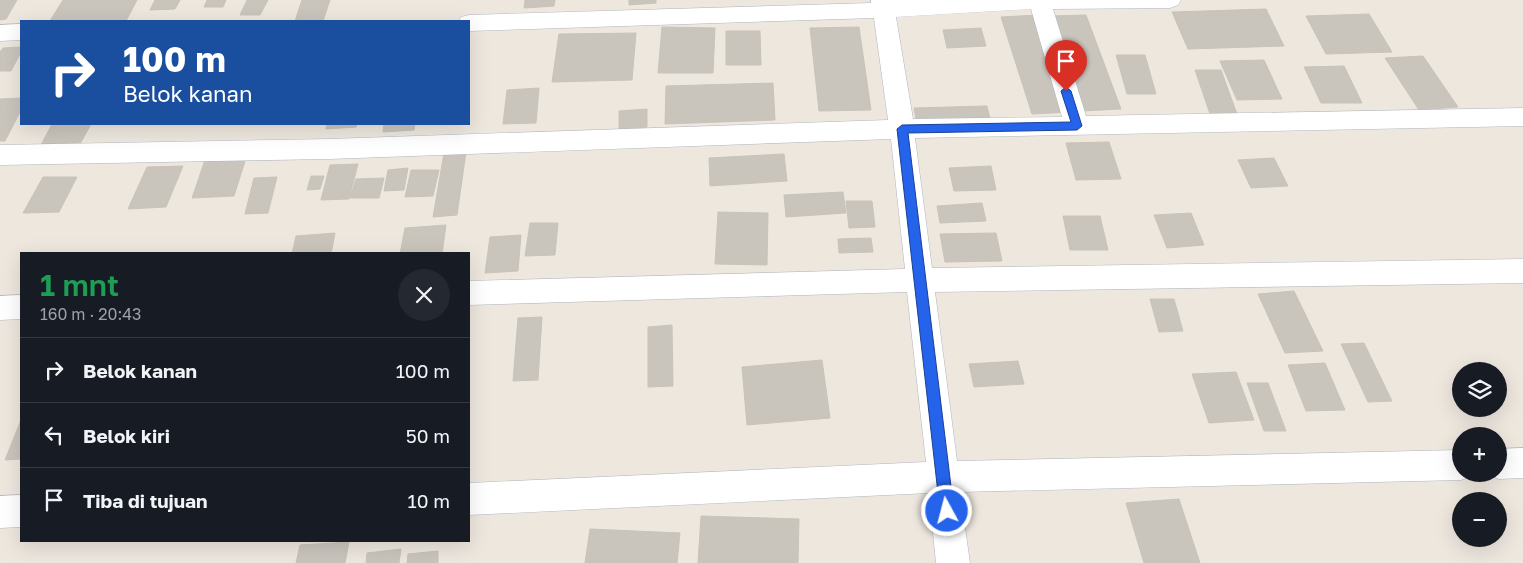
<!DOCTYPE html>
<html lang="id">
<meta charset="utf-8">
<style>
body{margin:0;font-family:"Golos Text",sans-serif;background:#242831;color:#f1f3f6;height:100vh;display:flex;flex-direction:column;font-size:19px;white-space:nowrap}
*{box-sizing:border-box;margin:0}
p{font-size:16px;color:#9ea1a6}
.icon{flex:none;width:28px;height:28px;fill:none;stroke:currentColor;stroke-width:2;stroke-linecap:round;stroke-linejoin:round}
.map{position:relative;flex:1;overflow:hidden}
.panel{position:absolute;left:20px;top:252px;width:450px;height:290px;display:flex;flex-direction:column;background:#171b24;border-radius:0px;box-shadow:0 5px 20px #0002}
.panel>*{flex:none}
.banner{position:absolute;left:20px;top:20px;width:450px;height:105px;border-radius:0px;box-shadow:0 5px 20px #0002;background:#1a4fa0;color:#fff;overflow:hidden}
.fabs{position:absolute;left:1452px;top:362px;display:grid;gap:10px}
.fabs a{display:grid;place-items:center;width:55px;height:55px;border-radius:50%;background:#171b24;box-shadow:0 5px 20px #0002;font-size:25px}
.pin{position:absolute;display:grid;place-items:center;width:42px;height:42px;color:#fff;margin:-51px -21px;border-radius:50% 50% 50% 0;rotate:-45deg;box-shadow:0 0 5px #0007}
.pin .icon{rotate:45deg}
.me{position:absolute;width:55px;margin:-28px;rotate:353deg;stroke-linejoin:round;filter:drop-shadow(0 0 4px #0008)}
.turn{display:flex;align-items:center;gap:18px;height:105px;padding:0 20px;font-size:22px}
.turn .icon{width:65px;height:65px;stroke-width:2.5}
.turn b{display:block;font-size:35px;line-height:42px}
.round{display:grid;place-items:center;flex:none;width:52px;height:52px;border-radius:26px;background:#242831}
.overview{display:flex;align-items:center;justify-content:space-between;height:85px;padding:0 20px}
h1{font-size:30px;font-weight:600;line-height:38px;color:#1e9e55}
ul{padding:0;list-style:none}
li{display:flex;align-items:center;gap:15px;height:65px;padding:0 20px;border-top:1px solid #363941}
li div{flex:1}
li b{display:block;font-size:19px}
li em{font-style:normal}
.map>svg:first-child{display:block}
.building{fill:#c9c5bd;stroke:#c9c3b8}
.lines{fill:none;stroke-linecap:round;stroke-linejoin:round}
.minor-casing{stroke:#b2b5bf;stroke-width:1}
.minor{fill:#fff;fill-rule:evenodd}
.route{fill:#2563eb;stroke:#184099}
</style>
<div class="map">
<svg width="1523" height="563" viewBox="0 0 1523 563">
<rect width="100%" height="100%" fill="#ede7de"/>
<path class="building" d="M 0,0 L 17,0 L 6,19 L 0,20 Z
M 63,0 L 137,0 L 126,21 L 50,21 Z
M 155,0 L 180,0 L 175,9 L 150,10 Z
M 207,0 L 226,0 L 223,7 L 204,7 Z
M 247,0 L 268,0 L 260,15 L 240,15 Z
M 302,0 L 330,0 L 323,21 L 295,21 Z
M 525,0 L 555,0 L 554,6 L 524,8 Z
M 629,0 L 656,0 L 656,3 L 629,5 Z
M 1266,9 L 1284,46 L 1188,49 L 1172,12 Z
M 1369,14 L 1392,52 L 1326,54 L 1306,16 Z
M 1037,15 L 1070,112 L 1032,114 L 1001,17 Z
M 1086,15 L 1121,109 L 1082,111 L 1050,16 Z
M 662,27 L 715,28 L 713,73 L 658,73 Z
M 859,27 L 871,110 L 819,111 L 810,28 Z
M 981,28 L 986,46 L 947,48 L 943,30 Z
M 726,31 L 760,31 L 761,65 L 726,65 Z
M 636,33 L 632,80 L 552,82 L 559,34 Z
M 21,47 L 21,52 L 11,71 L 0,71 L 0,52 L 3,48 Z
M 1116,55 L 1145,55 L 1156,94 L 1127,94 Z
M 1423,56 L 1458,107 L 1419,110 L 1385,58 Z
M 1264,60 L 1282,99 L 1237,100 L 1220,61 Z
M 1344,66 L 1362,103 L 1321,103 L 1304,67 Z
M 1195,70 L 1221,70 L 1237,114 L 1210,114 Z
M 773,83 L 775,120 L 665,124 L 666,86 Z
M 539,88 L 536,123 L 503,124 L 507,90 Z
M 21,98 L 21,110 L 5,141 L 0,141 L 0,99 Z
M 987,106 L 991,123 L 917,124 L 914,108 Z
M 647,109 L 647,127 L 619,129 L 619,111 Z
M 52,124 L 91,124 L 80,144 L 41,145 Z
M 327,124 L 357,124 L 356,127 L 326,129 Z
M 384,124 L 415,124 L 414,130 L 383,132 Z
M 1109,142 L 1121,179 L 1076,180 L 1066,143 Z
M 466,152 L 457,215 L 433,217 L 444,153 Z
M 784,154 L 787,181 L 710,186 L 709,158 Z
M 246,158 L 234,196 L 192,198 L 205,160 Z
M 1274,158 L 1288,186 L 1251,188 L 1238,160 Z
M 358,164 L 349,199 L 321,200 L 330,165 Z
M 183,166 L 166,207 L 128,209 L 147,167 Z
M 991,166 L 996,190 L 954,191 L 949,168 Z
M 408,168 L 404,190 L 384,191 L 388,170 Z
M 411,170 L 439,170 L 433,196 L 405,197 Z
M 311,176 L 324,176 L 320,189 L 307,190 Z
M 43,177 L 77,177 L 59,212 L 23,213 Z
M 277,177 L 268,213 L 245,214 L 254,178 Z
M 384,178 L 379,198 L 350,198 L 356,179 Z
M 843,192 L 846,213 L 786,217 L 784,195 Z
M 846,201 L 872,201 L 875,227 L 849,228 Z
M 982,203 L 986,221 L 940,223 L 937,206 Z
M 718,212 L 768,213 L 767,265 L 715,264 Z
M 1191,213 L 1204,245 L 1167,248 L 1154,215 Z
M 1063,216 L 1100,216 L 1108,250 L 1070,250 Z
M 530,223 L 558,223 L 555,255 L 525,256 Z
M 446,225 L 442,254 L 400,254 L 405,228 Z
M 335,233 L 331,254 L 292,254 L 296,236 Z
M 996,233 L 1002,261 L 945,262 L 940,234 Z
M 521,235 L 518,271 L 485,273 L 490,237 Z
M 871,238 L 873,252 L 839,253 L 838,239 Z
M 1294,291 L 1323,351 L 1285,353 L 1258,294 Z
M 1150,299 L 1174,299 L 1183,331 L 1159,332 Z
M 542,317 L 538,380 L 513,381 L 518,318 Z
M 672,325 L 673,386 L 648,387 L 648,327 Z
M 1364,343 L 1392,401 L 1368,402 L 1341,344 Z
M 822,360 L 830,418 L 747,425 L 742,367 Z
M 1018,361 L 1024,384 L 974,387 L 969,364 Z
M 1325,363 L 1345,410 L 1306,411 L 1288,365 Z
M 1236,372 L 1254,420 L 1209,423 L 1192,374 Z
M 1247,383 L 1268,383 L 1286,431 L 1264,431 Z
M 21,420 L 21,459 L 5,460 Z
M 1179,499 L 1200,563 L 1144,563 L 1126,503 Z
M 701,516 L 799,519 L 798,563 L 698,563 Z
M 590,529 L 680,533 L 677,563 L 585,563 Z
M 349,542 L 345,563 L 296,563 L 300,545 Z
M 401,549 L 399,563 L 366,563 L 367,553 Z
M 438,551 L 438,563 L 407,563 L 408,554 Z"/>
<g class="lines">
<defs>
<path id="minor" d="M 871,0 L 1181,0 L 1178,5 L 1170,8 L 1053,9 L 1086,116 L 1523,108 L 1523,126 L 915,138 L 932,268 L 1523,259 L 1523,283 L 935,292 L 957,461 L 1461,450 L 1461,474 L 1473,474 L 1472,476 L 1461,480 L 960,492 L 970,563 L 936,563 L 929,493 L 469,515 L 469,483 L 926,462 L 907,292 L 469,305 L 469,281 L 905,269 L 891,139 L 329,159 L 0,165 L 0,145 L 329,139 L 888,120 L 874,18 L 469,31 L 469,21 L 459,21 L 461,17 L 469,15 L 871,3 ZM 1031,9 L 1062,117 L 913,119 L 896,17 Z
M 21,24 L 21,40 L 0,41 L 0,25 Z
M 21,295 L 21,319 L 0,320 L 0,296 Z
M 1523,448 L 1523,478 L 1499,479 L 1488,475 L 1499,474 L 1499,449 Z
M 21,495 L 21,527 L 0,528 L 0,496 Z"/>
</defs>
<use href="#minor" class="minor-casing"/>
<use href="#minor" class="minor"/>
</g>
<path class="route" d="M 1066,87 L 1071,91 L 1082,126 L 1077,130 L 908,133 L 954,511 L 952,516 L 947,518 L 942,516 L 940,511 L 897,129 L 902,125 L 1071,122 L 1061,91 Z"/>
</svg>
<div class="fabs">
<a><svg class="icon" aria-label="layers" viewBox="0 0 24 24"><path d="M12 4l9 5-9 5-9-5zM3 14l9 5 9-5"/></svg></a>
<a>+</a>
<a>−</a>
</div>
<div class="pin" style="left:1066px;top:91px;background:#d93025"><svg class="icon" aria-label="arrive" viewBox="0 0 24 24"><path d="M6 21V4h12l-3 4 3 4H6"/></svg></div>
<svg class="me" style="left:947px;top:511px" viewBox="-20 -20 40 40"><circle r="17" fill="#2563eb" stroke="#fff" stroke-width="3"/><path d="M0-11L8 9 0 5-8 9z" fill="#fff"/></svg>
<div class="banner">
<div class="turn"><svg class="icon" aria-label="right" viewBox="0 0 24 24"><path d="M7 20v-9h11M14 6l5 5-5 5"/></svg><div><b>100 m</b>Belok kanan</div></div>
</div>
<section class="panel">
<div class="overview"><div><h1>1 mnt</h1><p>160 m · 20:43</p></div><a class="round"><svg class="icon" aria-label="close" viewBox="0 0 24 24"><path d="M6 6l12 12M18 6L6 18"/></svg></a></div>
<ul>
<li><svg class="icon" aria-label="right" viewBox="0 0 24 24"><path d="M7 20v-9h11M14 6l5 5-5 5"/></svg><div><b>Belok kanan</b></div><em>100 m</em></li>
<li><svg class="icon" aria-label="left" viewBox="0 0 24 24"><path d="M17 20v-9H6M10 6l-5 5 5 5"/></svg><div><b>Belok kiri</b></div><em>50 m</em></li>
<li><svg class="icon" aria-label="arrive" viewBox="0 0 24 24"><path d="M6 21V4h12l-3 4 3 4H6"/></svg><div><b>Tiba di tujuan</b></div><em>10 m</em></li>
</ul>
</section>
</div>
